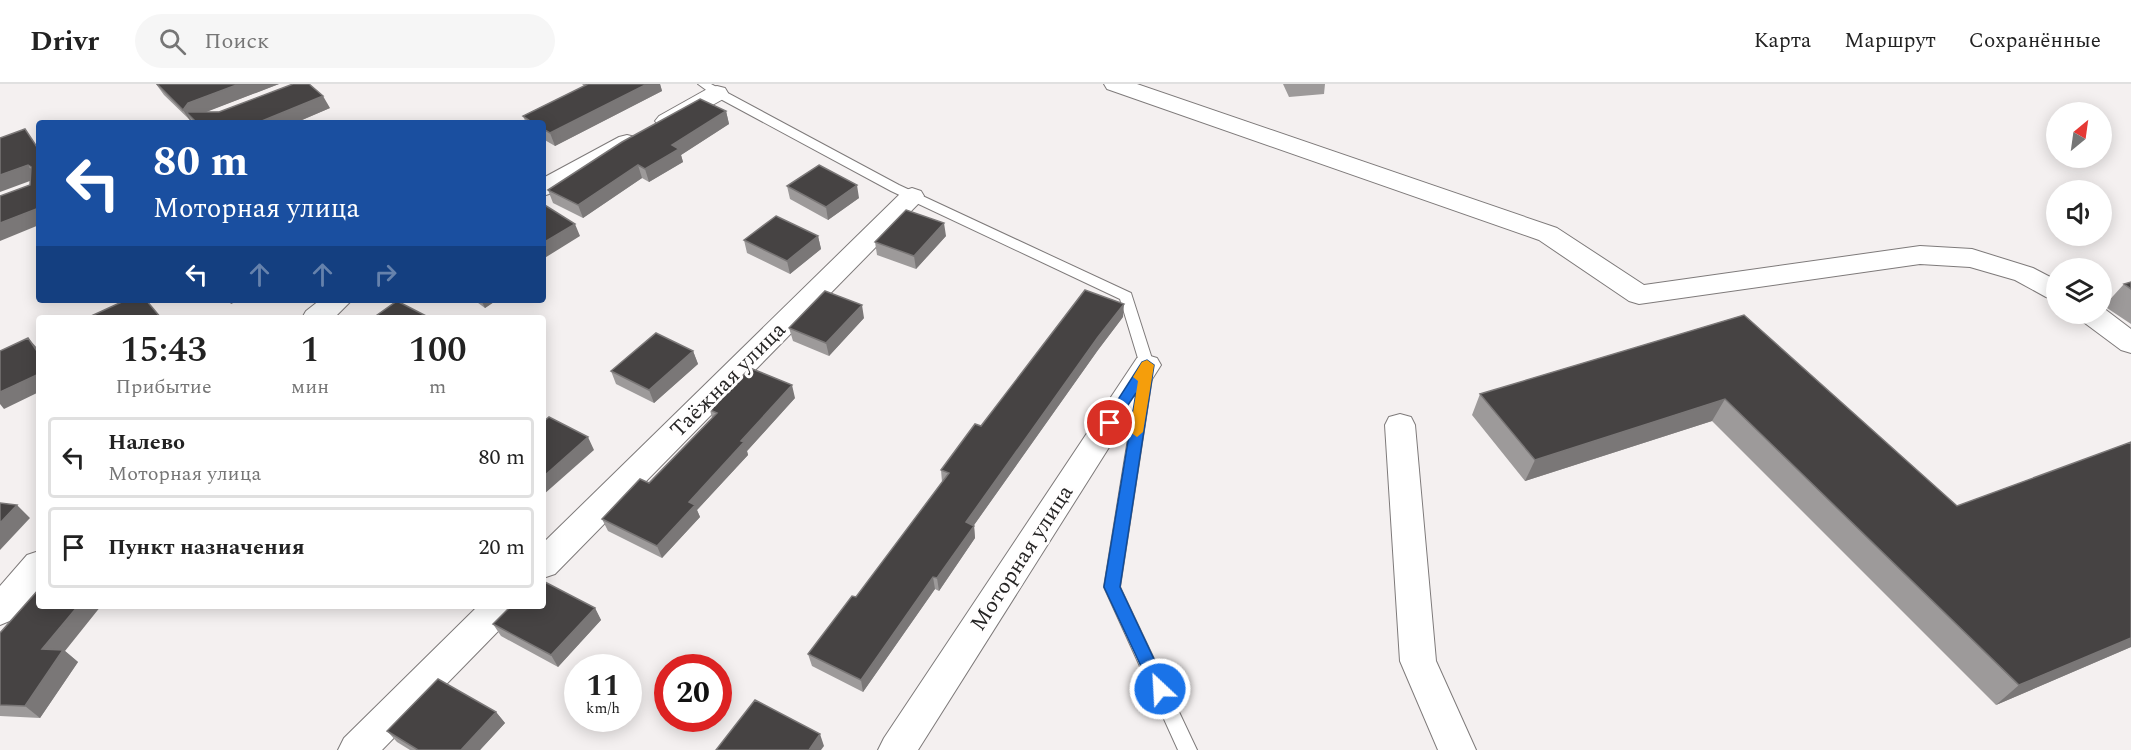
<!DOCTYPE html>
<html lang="ru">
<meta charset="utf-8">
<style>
body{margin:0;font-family:Spectral,serif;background:#f6f6f6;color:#222;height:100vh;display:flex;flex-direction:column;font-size:22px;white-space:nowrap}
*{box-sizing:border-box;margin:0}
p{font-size:20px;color:#767676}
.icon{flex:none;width:33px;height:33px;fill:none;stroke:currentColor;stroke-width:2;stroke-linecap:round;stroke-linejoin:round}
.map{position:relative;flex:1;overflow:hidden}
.side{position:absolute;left:36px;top:231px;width:510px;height:294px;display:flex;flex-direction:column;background:#fff;border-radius:6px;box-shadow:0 3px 15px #0003}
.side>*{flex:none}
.hud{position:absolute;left:36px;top:36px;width:510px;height:183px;border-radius:6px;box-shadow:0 3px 15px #0003;background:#1a4fa0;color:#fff;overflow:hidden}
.needle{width:39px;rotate:29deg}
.controls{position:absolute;left:2046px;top:18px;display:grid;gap:12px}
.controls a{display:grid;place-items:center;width:66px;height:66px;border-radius:50%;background:#fff;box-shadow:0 3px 15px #0003;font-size:30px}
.speed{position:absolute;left:564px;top:570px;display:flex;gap:12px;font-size:30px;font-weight:700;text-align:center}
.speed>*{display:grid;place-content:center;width:78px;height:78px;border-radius:50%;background:#fff;box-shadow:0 3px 15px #0003;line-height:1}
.speed small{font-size:15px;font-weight:400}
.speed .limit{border:9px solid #d22;background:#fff;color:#111}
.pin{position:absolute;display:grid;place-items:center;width:51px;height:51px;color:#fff;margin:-26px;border:3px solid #fff;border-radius:50%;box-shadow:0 2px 6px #0007}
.me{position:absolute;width:66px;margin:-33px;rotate:335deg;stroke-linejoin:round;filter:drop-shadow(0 0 4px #0008)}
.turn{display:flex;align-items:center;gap:21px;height:126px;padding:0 18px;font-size:27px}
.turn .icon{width:78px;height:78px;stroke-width:2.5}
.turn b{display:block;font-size:42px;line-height:51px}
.lanes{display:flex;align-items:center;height:57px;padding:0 18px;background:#0003;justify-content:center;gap:30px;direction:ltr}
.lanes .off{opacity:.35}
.eta{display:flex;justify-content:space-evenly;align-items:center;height:102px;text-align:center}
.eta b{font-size:36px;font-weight:600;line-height:42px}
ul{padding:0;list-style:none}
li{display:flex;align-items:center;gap:18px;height:81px;margin:0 12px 9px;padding:0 6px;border:3px solid #e0e0e0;border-radius:6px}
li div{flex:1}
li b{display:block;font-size:22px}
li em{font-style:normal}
header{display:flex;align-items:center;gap:36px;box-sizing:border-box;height:84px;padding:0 30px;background:#fff;border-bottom:2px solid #e0e0e0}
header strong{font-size:28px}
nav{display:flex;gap:33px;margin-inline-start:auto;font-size:21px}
.search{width:420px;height:54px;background:#f6f6f6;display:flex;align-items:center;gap:15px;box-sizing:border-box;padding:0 21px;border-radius:33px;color:#767676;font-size:22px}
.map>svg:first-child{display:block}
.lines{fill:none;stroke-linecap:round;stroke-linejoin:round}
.service-casing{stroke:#7e7a7a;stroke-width:2}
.minor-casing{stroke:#7e7a7a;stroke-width:2}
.service{fill:#fff;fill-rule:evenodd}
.minor{fill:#fff;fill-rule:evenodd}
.wall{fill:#9d9a9a}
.shaded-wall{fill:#7a7777}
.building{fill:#464343;stroke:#7a7777;stroke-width:1.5}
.route{fill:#1a73e8;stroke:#114b97;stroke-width:1.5}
.slow{fill:#f59e0b}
.labels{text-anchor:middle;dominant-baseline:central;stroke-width:6;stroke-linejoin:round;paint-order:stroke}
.street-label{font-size:22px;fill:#262525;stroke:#fffefe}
</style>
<header>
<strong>Drivr</strong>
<div class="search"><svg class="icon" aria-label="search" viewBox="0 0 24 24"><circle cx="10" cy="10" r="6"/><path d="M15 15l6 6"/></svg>Поиск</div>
<nav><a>Карта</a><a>Маршрут</a><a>Сохранённые</a></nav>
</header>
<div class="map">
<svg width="2131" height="666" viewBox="0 0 2131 666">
<rect width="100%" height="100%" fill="#f4f0f0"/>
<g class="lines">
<defs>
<path id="service" d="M 698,0 L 711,0 L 899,101 L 1131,209 L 1154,281 L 1120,503 L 1197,666 L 1178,666 L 1104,503 L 1140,281 L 1120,215 L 891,107 L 713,11 Z"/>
<path id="minor" d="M 1104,0 L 1137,0 L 1557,144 L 1644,201 L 1920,162 L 1972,165 L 2033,184 L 2056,196 L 2056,216 L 2046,213 L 2015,196 L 1970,183 L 1920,180 L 1639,220 L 1629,217 L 1539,156 L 1107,5 Z
M 717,2 L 725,4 L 728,9 L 725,14 L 675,42 L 667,44 L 659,42 L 655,37 L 659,32 L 709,4 Z
M 627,51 L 635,53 L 639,58 L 635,63 L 552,109 L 543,112 L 543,94 L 619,53 Z
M 912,104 L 921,107 L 924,112 L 921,117 L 555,490 L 543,494 L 543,459 L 903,107 Z
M 320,216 L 352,216 L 334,234 L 302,234 L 306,227 Z
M 2102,223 L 2131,245 L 2131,269 L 2121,266 L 2082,237 L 2078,230 L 2102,230 Z
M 1147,271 L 1157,274 L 1161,281 L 918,666 L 878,666 L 884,654 L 1137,274 Z
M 1400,330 L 1411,333 L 1415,341 L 1436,577 L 1476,666 L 1438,666 L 1400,577 L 1385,341 L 1389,333 Z
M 39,467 L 39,505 L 12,536 L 0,541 L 0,502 L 27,471 Z
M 478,522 L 518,522 L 513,532 L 382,666 L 338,666 L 344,654 Z"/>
</defs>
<use href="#service" class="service-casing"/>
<use href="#minor" class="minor-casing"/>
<use href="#service" class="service"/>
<use href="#minor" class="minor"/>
</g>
<path class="wall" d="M 156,0 L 279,0 L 205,28 L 330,24 L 295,39 L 193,39 L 164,11 Z
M 582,0 L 660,0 L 662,7 L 555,62 L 543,55 L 543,39 L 526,39 L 523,32 L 584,2 Z
M 1283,0 L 1325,0 L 1324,10 L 1289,13 Z
M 726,27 L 729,40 L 681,71 L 683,78 L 649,98 L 642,94 L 583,134 L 553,119 L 548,106 Z
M 787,102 L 859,114 L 828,136 L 790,115 Z
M 818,152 L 821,165 L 790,190 L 747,169 L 744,156 Z
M 946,152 L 916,185 L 877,171 L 875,158 Z
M 2131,198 L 2131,240 L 2104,222 L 2124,200 Z
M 474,216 L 497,216 L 485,224 Z
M 1744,231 L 1957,422 L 2131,358 L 2131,563 L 1996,621 L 1712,337 L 1525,397 L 1472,331 L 1480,310 Z
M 1123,233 L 1098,266 L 974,441 L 975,454 L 939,507 L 935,505 L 863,608 L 812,582 L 808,570 L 856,513 L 942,398 L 941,386 L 981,342 Z
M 864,234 L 829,272 L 793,257 L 789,244 Z
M 693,267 L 698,280 L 654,319 L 616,300 L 611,287 Z
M 795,314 L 747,367 L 748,371 L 697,426 L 700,433 L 662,474 L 608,447 L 602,435 L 649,399 L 712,334 L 710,326 Z
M 595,524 L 601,536 L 558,583 L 501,552 L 493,540 Z
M 0,549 L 65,567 L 78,578 L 40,634 L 0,632 Z
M 496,628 L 505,639 L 480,666 L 410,666 L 397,658 L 387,647 Z"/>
<path class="shaded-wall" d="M 239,0 L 279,0 L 196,32 L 186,28 L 192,37 L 191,38 L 183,26 L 188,19 Z
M 647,0 L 660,0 L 662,7 L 555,62 L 550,49 Z
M 323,12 L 330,24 L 295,39 L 257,39 Z
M 726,27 L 729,40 L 681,71 L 683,78 L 649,98 L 645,85 L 672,61 Z
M 28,81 L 38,94 L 0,108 L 0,91 Z
M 638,81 L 642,94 L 583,134 L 578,121 Z
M 857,101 L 859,114 L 828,136 L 826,123 Z
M 39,124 L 39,141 L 0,157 L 0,139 Z
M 944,139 L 946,152 L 916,185 L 914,172 Z
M 575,140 L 580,152 L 543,175 L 543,159 Z
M 818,152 L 821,165 L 790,190 L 787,177 Z
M 228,216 L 240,216 L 231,220 Z
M 481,216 L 497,216 L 485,224 Z
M 1124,220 L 1123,233 L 1098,266 L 967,451 L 966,438 L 1098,253 Z
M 862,221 L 864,234 L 829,272 L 826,259 Z
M 28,254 L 39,266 L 39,270 Z
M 693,267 L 698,280 L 654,319 L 649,306 Z
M 39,290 L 39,308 L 4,325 L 0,320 L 0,308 Z
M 792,301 L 795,314 L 747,367 L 748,371 L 697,426 L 700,433 L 662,474 L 657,462 L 689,418 L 741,357 Z
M 1725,315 L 1712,337 L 1525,397 L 1535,376 Z
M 588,353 L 594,366 L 543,411 L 543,393 Z
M 17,421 L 30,434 L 0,466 L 0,439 Z
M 974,442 L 975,454 L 939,507 L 937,494 Z
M 933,493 L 935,505 L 863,608 L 861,596 Z
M 78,522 L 101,522 L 65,567 L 78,578 L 40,634 L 25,622 L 42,565 Z
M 595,524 L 601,536 L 558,583 L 551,571 Z
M 2131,554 L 2131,563 L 1996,621 L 2019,601 Z
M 496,628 L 505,639 L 480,666 L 461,666 Z
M 820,650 L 824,662 L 821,666 L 809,666 Z"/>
<path class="building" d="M 157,0 L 239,0 L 188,19 L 183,26 Z
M 293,0 L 309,0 L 323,12 L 257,39 L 197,39 L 186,28 L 219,28 Z
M 588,0 L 647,0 L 550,49 L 543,45 L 543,39 L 533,39 L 523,32 Z
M 700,15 L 726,27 L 672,61 L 679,65 L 645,85 L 638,81 L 578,121 L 548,106 L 622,58 Z
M 25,45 L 39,66 L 39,124 L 0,139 L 0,112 L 30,101 L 31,83 L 28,81 L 0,91 L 0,54 Z
M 819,81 L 857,101 L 826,123 L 787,102 Z
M 543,120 L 575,140 L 543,159 Z
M 906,126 L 944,139 L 914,172 L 875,158 Z
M 776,132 L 818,152 L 787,177 L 744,156 Z
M 2131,198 L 2131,205 L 2124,200 Z
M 1085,206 L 1124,220 L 1098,253 L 966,438 L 974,442 L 937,494 L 933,493 L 861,596 L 808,570 L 852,512 L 856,513 L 949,389 L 941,386 L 975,340 L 981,342 Z
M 825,207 L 862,221 L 826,259 L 789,244 Z
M 126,216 L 146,216 L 161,234 L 89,234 L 89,233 Z
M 397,217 L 430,234 L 373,234 Z
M 1744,231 L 1957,422 L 2131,358 L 2131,554 L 2019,601 L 1725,315 L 1535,376 L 1480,310 Z
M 656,249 L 693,267 L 649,306 L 611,287 Z
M 28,254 L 39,270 L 39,290 L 0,308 L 0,267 Z
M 750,284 L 792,301 L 741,357 L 744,358 L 689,418 L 695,421 L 657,462 L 602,435 L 640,395 L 649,399 L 717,329 L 710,326 Z
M 549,333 L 588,353 L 543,393 L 543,338 Z
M 0,419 L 17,421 L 0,439 Z
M 543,497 L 595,524 L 551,571 L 493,540 L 511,522 L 543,522 Z
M 39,505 L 39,522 L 78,522 L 42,565 L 63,566 L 25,622 L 0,621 L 0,549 Z
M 438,595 L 496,628 L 461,666 L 418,666 L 387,647 Z
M 755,616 L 820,650 L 809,666 L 716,666 Z"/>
<path class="route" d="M 1147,276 L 1154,281 L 1120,503 L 1168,605 L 1166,610 L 1160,612 L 1154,610 L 1104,503 L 1136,309 L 1114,342 L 1105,342 L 1103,339 L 1142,278 Z"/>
<path class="slow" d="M 1147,276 L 1154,281 L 1143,348 L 1137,353 L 1130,348 L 1138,297 L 1133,293 L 1142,278 Z"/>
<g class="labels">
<g class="street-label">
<text transform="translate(728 296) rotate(-45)">Таёжная улица</text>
<text transform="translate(1022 474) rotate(-57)">Моторная улица</text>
</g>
</g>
</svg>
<div class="controls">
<a><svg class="needle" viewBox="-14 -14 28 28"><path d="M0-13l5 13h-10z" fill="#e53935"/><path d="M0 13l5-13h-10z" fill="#767676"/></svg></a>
<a><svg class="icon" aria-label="sound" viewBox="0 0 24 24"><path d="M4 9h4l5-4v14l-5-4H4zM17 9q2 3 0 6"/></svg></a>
<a><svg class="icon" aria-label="layers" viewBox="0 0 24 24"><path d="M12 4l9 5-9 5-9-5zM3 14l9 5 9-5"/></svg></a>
</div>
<div class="speed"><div>11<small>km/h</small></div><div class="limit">20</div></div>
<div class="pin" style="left:1110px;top:339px;background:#d93025"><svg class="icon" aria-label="arrive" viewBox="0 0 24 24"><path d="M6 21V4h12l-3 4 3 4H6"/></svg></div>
<svg class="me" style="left:1160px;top:605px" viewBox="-20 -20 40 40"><circle r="17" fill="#1a73e8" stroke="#fff" stroke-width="3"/><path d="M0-11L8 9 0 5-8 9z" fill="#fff"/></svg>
<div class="hud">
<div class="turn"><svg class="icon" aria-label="left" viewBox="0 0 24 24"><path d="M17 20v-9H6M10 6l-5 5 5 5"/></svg><div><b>80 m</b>Моторная улица</div></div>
<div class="lanes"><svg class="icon" aria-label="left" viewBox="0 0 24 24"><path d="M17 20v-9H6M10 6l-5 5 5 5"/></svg><svg class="icon off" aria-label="ahead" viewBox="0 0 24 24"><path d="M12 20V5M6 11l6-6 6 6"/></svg><svg class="icon off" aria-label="ahead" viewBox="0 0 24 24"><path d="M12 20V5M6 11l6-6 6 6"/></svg><svg class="icon off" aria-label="right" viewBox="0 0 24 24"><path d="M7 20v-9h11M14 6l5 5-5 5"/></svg></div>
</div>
<section class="side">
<div class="eta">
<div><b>15:43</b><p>Прибытие</p></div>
<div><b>1</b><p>мин</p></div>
<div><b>100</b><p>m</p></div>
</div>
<ul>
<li><svg class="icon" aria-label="left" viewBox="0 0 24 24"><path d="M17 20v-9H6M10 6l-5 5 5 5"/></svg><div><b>Налево</b><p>Моторная улица</p></div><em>80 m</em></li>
<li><svg class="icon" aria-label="arrive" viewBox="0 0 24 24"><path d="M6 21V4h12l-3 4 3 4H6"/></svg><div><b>Пункт назначения</b></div><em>20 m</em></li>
</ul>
</section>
</div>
